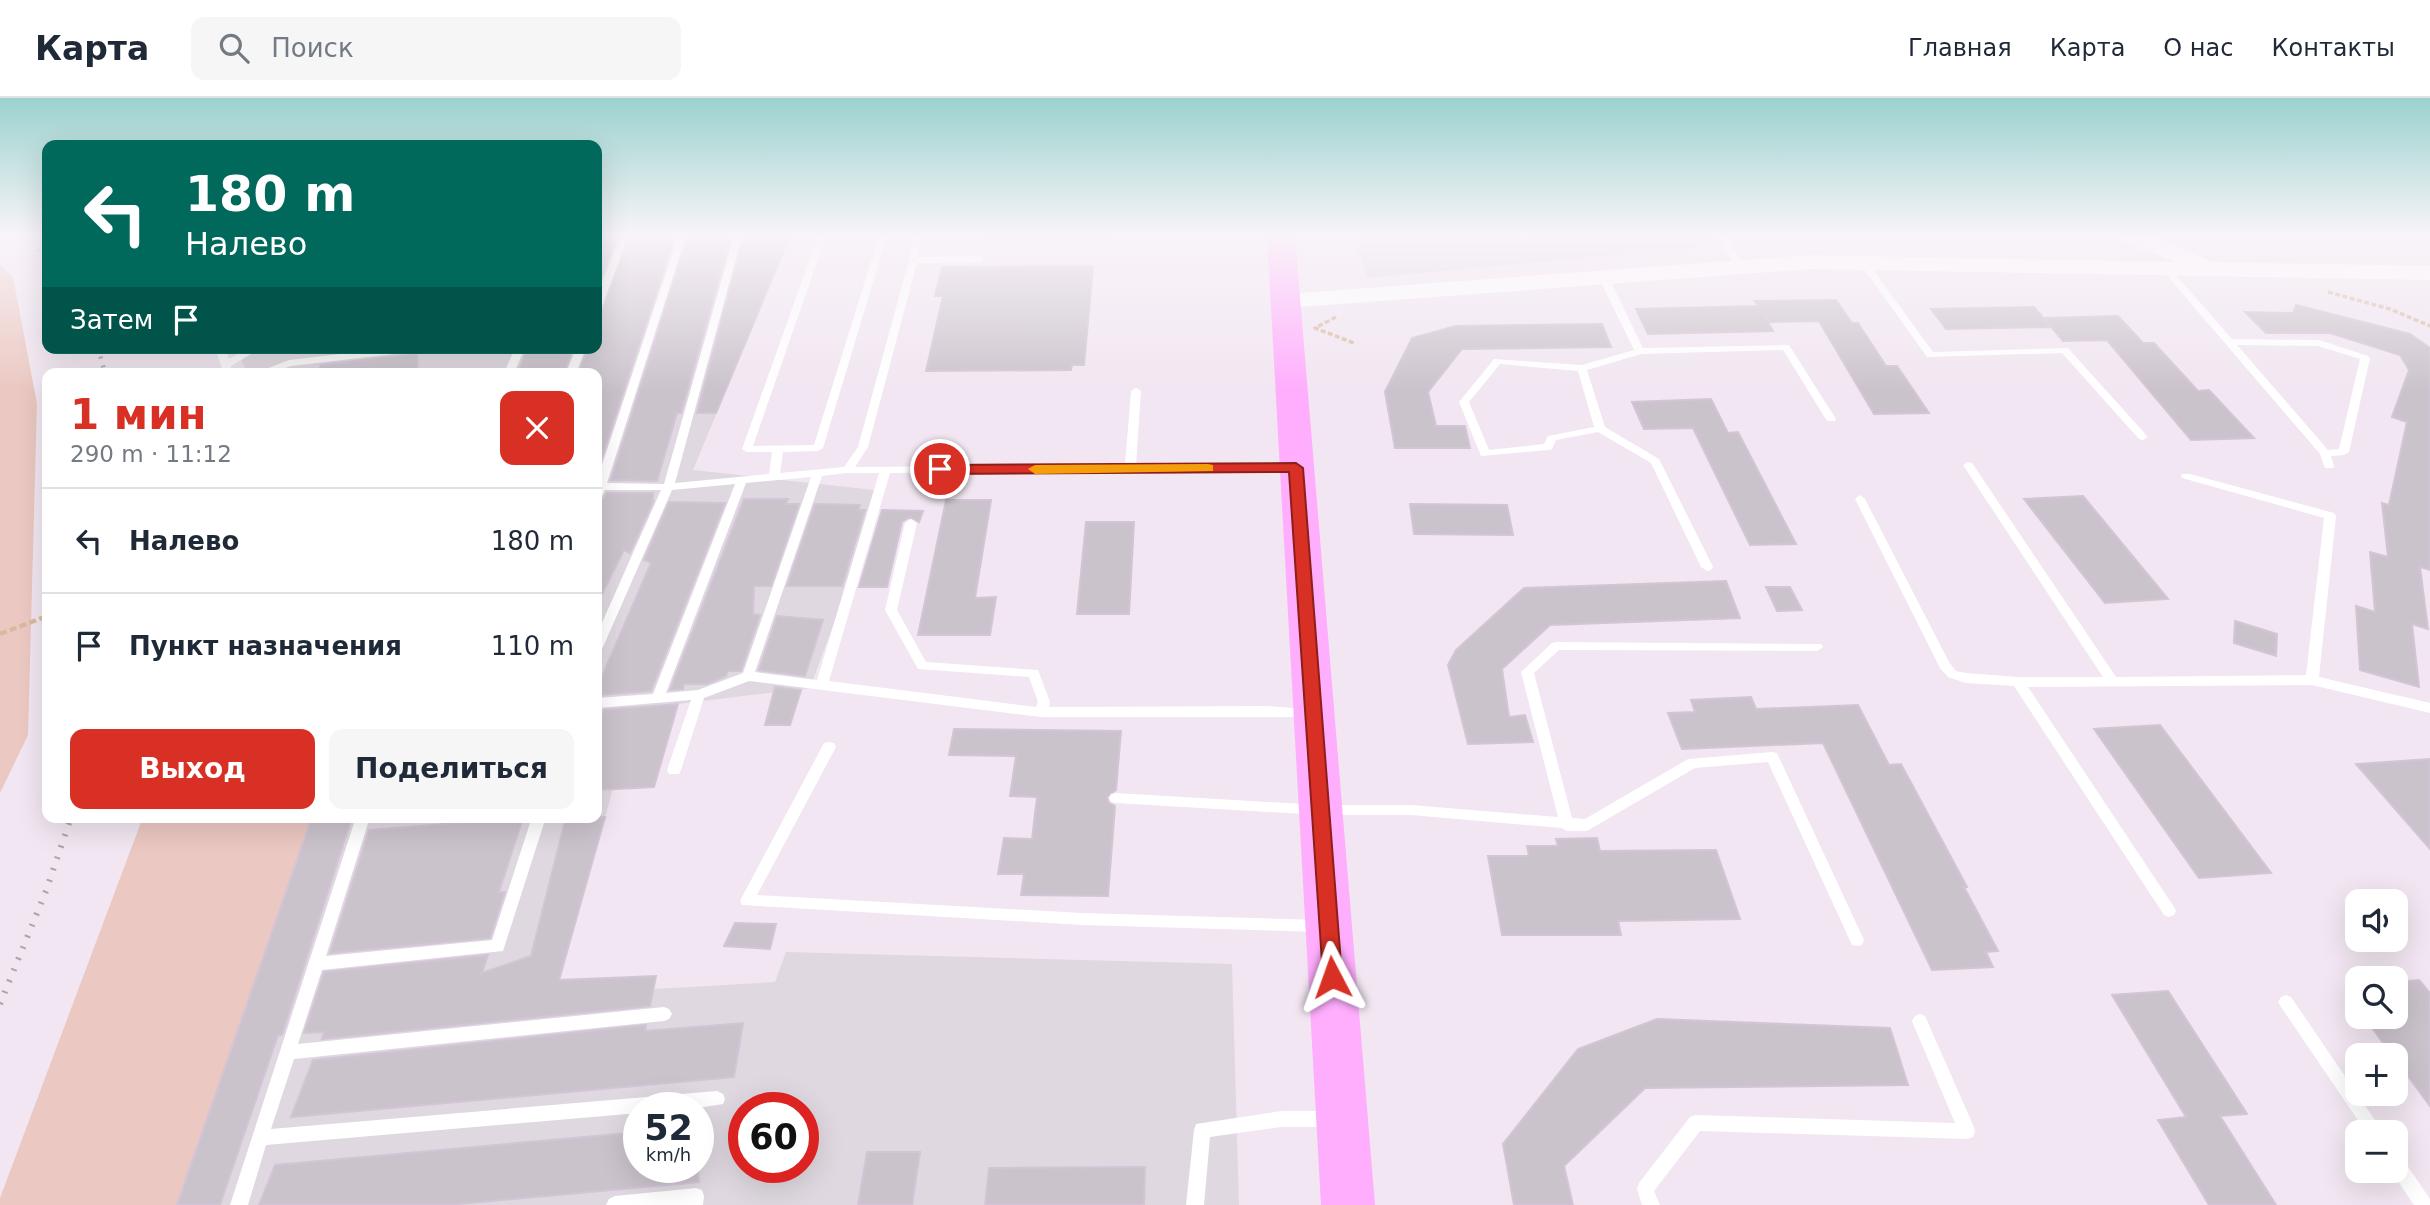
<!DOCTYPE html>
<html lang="ru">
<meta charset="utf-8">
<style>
body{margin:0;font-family:"DejaVu Sans",sans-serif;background:#f6f6f7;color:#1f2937;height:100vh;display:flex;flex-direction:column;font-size:26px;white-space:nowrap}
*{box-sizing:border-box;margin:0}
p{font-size:23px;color:#747a83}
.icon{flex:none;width:38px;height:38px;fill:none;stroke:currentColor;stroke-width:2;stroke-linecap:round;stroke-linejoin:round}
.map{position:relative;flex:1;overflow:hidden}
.details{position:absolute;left:42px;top:270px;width:560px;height:455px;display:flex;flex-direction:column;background:#fff;border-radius:14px;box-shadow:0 7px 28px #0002}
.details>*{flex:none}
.guide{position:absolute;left:42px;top:42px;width:560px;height:214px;border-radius:14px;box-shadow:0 7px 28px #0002;background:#00695c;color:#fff;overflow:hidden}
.fabs{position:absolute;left:2345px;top:791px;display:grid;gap:14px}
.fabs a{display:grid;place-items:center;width:63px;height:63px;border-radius:14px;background:#fff;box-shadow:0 7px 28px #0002;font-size:35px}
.speed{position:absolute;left:623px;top:994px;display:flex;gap:14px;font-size:35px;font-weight:700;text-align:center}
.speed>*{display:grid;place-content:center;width:91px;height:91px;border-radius:50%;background:#fff;box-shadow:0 7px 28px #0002;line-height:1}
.speed small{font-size:18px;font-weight:400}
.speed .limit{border:10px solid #d22;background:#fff;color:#111}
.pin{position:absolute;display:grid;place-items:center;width:60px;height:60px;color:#fff;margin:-30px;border:4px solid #fff;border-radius:50%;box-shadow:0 2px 7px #0007}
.me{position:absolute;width:77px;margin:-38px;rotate:356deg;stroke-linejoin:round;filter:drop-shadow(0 0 5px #0008)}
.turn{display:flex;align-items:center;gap:24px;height:147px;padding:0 28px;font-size:32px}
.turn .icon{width:91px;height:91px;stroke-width:2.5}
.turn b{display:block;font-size:49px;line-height:60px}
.then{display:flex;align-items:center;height:66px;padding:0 28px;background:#0003;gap:14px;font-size:26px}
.round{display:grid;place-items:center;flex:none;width:74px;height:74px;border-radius:14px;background:#f6f6f7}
.head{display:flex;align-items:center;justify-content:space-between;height:119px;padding:0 28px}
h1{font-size:42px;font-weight:700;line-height:52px;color:#d93025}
.action{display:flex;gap:14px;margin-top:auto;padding:14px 28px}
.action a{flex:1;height:80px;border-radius:14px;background:#d93025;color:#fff;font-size:28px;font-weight:700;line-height:80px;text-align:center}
.action a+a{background:#f6f6f7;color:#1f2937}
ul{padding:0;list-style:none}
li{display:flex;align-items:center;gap:21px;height:105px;padding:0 28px;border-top:2px solid #e0e1e3}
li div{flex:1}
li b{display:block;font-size:26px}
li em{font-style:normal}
header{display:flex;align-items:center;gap:42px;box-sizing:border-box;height:98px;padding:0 35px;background:#fff;border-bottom:2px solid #e0e1e3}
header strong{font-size:33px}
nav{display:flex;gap:38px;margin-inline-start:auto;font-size:24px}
.search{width:490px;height:63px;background:#f6f6f7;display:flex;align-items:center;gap:18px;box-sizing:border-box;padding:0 24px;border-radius:14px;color:#747a83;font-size:26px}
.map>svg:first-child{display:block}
.industrial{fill:#dfd8e0;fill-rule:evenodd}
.green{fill:#ebc8c1}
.building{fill:#cbc3cc;stroke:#d4c4d7;stroke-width:2}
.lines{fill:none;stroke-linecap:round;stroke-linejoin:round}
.path-far1{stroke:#d9ba9f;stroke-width:3.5;stroke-dasharray:5 2.5;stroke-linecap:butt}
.path{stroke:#d9ba9f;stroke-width:4.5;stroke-dasharray:7 3.5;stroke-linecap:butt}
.service{fill:#fff;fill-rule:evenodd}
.tertiary{fill:#fff;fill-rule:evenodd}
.primary{fill:#ffadfd;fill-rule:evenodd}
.rail-far1{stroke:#a7a9a6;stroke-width:4.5;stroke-dasharray:2 7;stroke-linecap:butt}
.rail{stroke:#a7a9a6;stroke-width:6;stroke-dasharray:2 10;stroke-linecap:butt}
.route{fill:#d93025;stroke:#8d1f18;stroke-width:2}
.slow{fill:#f59e0b}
</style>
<header>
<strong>Карта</strong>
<div class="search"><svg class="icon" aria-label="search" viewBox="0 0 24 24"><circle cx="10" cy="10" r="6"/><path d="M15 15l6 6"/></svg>Поиск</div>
<nav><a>Главная</a><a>Карта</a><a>О нас</a><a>Контакты</a></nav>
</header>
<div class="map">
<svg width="2430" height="1107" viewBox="0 0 2430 1107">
<rect width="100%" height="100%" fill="#f1e6f1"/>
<path class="industrial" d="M 597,138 L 790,138 L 693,372 L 883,393 L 810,590 L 635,611 L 560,882 L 656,878 L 654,891 L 775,884 L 786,854 L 1232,866 L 1239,1107 L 177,1107 L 312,719 L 597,719 L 597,275 L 247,275 L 236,250 L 597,250 ZM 639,1010 L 698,1010 L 698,1069 L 639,1069 ZM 744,1010 L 803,1010 L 803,1069 L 744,1069 Z
M 1353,138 L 1714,138 L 1722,147 L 1367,180 Z"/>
<path class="green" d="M 983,138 L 1114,138 L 1115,142 L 983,144 Z
M 0,167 L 13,179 L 37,306 L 28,637 L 0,695 Z
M 143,719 L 312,719 L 177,1107 L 0,1107 L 0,1100 Z"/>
<path class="building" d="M 597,138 L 617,138 L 597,190 Z
M 630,138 L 675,138 L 597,374 L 597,275 L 579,275 L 588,250 L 597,250 L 597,214 L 604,209 Z
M 688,138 L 731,138 L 681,315 L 677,315 L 657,383 L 611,382 Z
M 744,138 L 790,138 L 716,315 L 697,315 Z
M 1084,168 L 1093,169 L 1084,267 L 1072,267 L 1071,272 L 926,273 L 943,198 L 935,198 L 942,169 Z
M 1836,202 L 1852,225 L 1858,225 L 1886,268 L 1897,268 L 1929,315 L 1874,316 L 1819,223 L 1770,224 L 1755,203 Z
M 2296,207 L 2410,236 L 2430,250 L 2430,472 L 2420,469 L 2428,531 L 2412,526 L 2419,589 L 2360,572 L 2356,508 L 2375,514 L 2370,454 L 2388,459 L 2382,405 L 2389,407 L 2407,324 L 2392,319 L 2409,272 L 2400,257 L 2330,235 L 2266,235 L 2245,214 L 2293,215 Z
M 1759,208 L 1773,233 L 1648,236 L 1636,211 Z
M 2034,209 L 2051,229 L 1946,231 L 1931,211 Z
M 2118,218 L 2143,245 L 2154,245 L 2198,293 L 2209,292 L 2254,340 L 2191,342 L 2107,242 L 2063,243 L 2044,220 Z
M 1602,226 L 1611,249 L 1462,251 L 1428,294 L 1436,328 L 1465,328 L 1470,350 L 1395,350 L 1385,294 L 1412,240 L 1456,228 Z
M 528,250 L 573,250 L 564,275 L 518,275 Z
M 417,256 L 418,275 L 318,275 L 321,267 Z
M 1711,301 L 1728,335 L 1738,334 L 1796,446 L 1750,447 L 1693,330 L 1644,331 L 1632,304 Z
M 607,395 L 653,395 L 653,404 L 630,455 L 624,452 L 597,506 L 597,403 L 603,401 Z
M 2083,398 L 2168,501 L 2105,505 L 2024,401 Z
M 744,401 L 788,401 L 786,406 L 799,406 L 771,488 L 754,488 L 753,516 L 760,517 L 741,573 L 728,573 L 726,578 L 707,586 L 684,586 L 683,591 L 670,592 Z
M 946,402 L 991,402 L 975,500 L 996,499 L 990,537 L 918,537 Z
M 669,404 L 725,405 L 651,593 L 597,597 L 597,590 L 651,465 L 644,462 Z
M 815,406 L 860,407 L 858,412 L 865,412 L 842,488 L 787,488 Z
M 1410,406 L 1507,407 L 1513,437 L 1414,436 Z
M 882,412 L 923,413 L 919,424 L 910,419 L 902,424 L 887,489 L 859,489 Z
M 1086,424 L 1134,424 L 1129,516 L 1077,516 Z
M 1726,483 L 1740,520 L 1550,527 L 1502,571 L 1509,619 L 1525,617 L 1533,644 L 1468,646 L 1448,567 L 1456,552 L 1524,490 Z
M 1766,489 L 1790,489 L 1802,512 L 1777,513 Z
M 777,518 L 823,522 L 805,578 L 759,572 Z
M 2235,523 L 2277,536 L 2276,558 L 2234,545 Z
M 775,589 L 801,592 L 790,627 L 765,627 Z
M 1751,599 L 1756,611 L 1858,607 L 1889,667 L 1901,666 L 1967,789 L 1964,789 L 1998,853 L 1986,854 L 1993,869 L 1932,872 L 1823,645 L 1682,651 L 1668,615 L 1695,614 L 1691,602 Z
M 678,606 L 654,689 L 597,692 L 597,631 L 604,612 Z
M 2160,627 L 2271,775 L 2199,780 L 2094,631 Z
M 954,631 L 1121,633 L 1116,692 L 1107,699 L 1109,705 L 1115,708 L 1108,798 L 1021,797 L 1024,776 L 998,776 L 1004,740 L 1032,741 L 1037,699 L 1010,698 L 1016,658 L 949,657 Z
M 2430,661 L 2430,751 L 2356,666 Z
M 312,719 L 352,719 L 282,937 L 278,937 L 220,1107 L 177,1107 Z
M 566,719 L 605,719 L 559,882 L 656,878 L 650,908 L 322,941 L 324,934 L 304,935 L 324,874 L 488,857 L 482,875 L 531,858 Z
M 523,720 L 499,794 L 505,794 L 490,840 L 330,855 L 369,732 Z
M 1597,740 L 1600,753 L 1716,752 L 1740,821 L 1618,823 L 1621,837 L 1502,837 L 1488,758 L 1529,758 L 1527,748 L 1558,748 L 1556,741 Z
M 735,825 L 776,826 L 770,851 L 724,848 Z
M 2419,882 L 2430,895 L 2430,1008 L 2396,962 L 2396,957 L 2392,957 L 2364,919 L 2396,919 L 2396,884 Z
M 2168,893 L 2247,1016 L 2220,1018 L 2276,1107 L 2209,1107 L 2158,1022 L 2186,1019 L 2112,897 Z
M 1657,921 L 1890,930 L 1908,987 L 1645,990 L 1564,1068 L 1573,1107 L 1514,1107 L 1503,1046 L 1578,951 Z
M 743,925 L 734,979 L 291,1019 L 313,962 L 646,927 L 645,933 Z
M 639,1034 L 639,1069 L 698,1069 L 699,1084 L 448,1107 L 259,1107 L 275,1067 Z
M 867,1054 L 920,1054 L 912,1107 L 858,1107 Z
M 1145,1069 L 1144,1107 L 985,1107 L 989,1070 Z"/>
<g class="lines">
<path class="path-far1" d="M 2328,194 L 2390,211 L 2430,228
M 1336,219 L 1315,230 L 1354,245
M 483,275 L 496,273"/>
<path class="path" d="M 0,536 L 47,518"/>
<path class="service" d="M 620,138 L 628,138 L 602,208 L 597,211 L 597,197 Z
M 678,138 L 686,138 L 607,385 L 664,386 L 734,138 L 742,138 L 675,385 L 769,376 L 772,354 L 747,354 L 742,351 L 818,138 L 826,138 L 753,348 L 814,347 L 879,138 L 887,138 L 823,350 L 818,353 L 783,354 L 780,375 L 844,369 L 858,349 L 909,162 L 912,138 L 920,138 L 918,159 L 980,158 L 984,161 L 980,164 L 917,165 L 868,349 L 855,369 L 1125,367 L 1131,293 L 1136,290 L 1141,293 L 1136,367 L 1296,367 L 1301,370 L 1296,373 L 890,375 L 829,583 L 1036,609 L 1038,604 L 1029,579 L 918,571 L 885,512 L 905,425 L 911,421 L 917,425 L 897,512 L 926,564 L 1038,572 L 1050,604 L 1049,609 L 1267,608 L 1307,611 L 1312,613 L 1313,616 L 1312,619 L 1041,619 L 749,583 L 704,600 L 681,672 L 679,676 L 669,676 L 667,672 L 691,602 L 597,610 L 597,600 L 653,596 L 735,386 L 672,392 L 603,549 L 597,553 L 597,536 L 661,392 L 605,392 L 601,400 L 597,401 L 597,382 ZM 847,375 L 879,375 L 817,582 L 755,574 L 822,378 ZM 811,379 L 743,575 L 698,592 L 666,595 L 746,385 Z
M 1716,138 L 1725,138 L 1745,170 L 1744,172 L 1738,172 Z
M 1863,161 L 1866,162 L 1933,254 L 2068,250 L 2148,339 L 2143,342 L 2139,341 L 2062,255 L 1927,259 L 1859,164 Z
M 2167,169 L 2170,170 L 2232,241 L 2319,242 L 2368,258 L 2370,260 L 2349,354 L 2344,357 L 2331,358 L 2334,368 L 2333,370 L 2325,370 L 2320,356 L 2164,174 L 2163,172 ZM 2237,247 L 2318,248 L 2360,261 L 2339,351 L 2328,352 Z
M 1604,177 L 1609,180 L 1643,250 L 1789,247 L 1836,321 L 1835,323 L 1827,323 L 1783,252 L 1641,256 L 1587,272 L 1605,329 L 1659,361 L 1713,469 L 1711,472 L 1707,473 L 1701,469 L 1651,365 L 1598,334 L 1556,342 L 1552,351 L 1548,352 L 1481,358 L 1459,304 L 1494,261 L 1582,267 L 1634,252 L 1599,180 ZM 1500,266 L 1578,273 L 1594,329 L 1548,338 L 1544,346 L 1489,352 L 1469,304 Z
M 215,250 L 225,250 L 229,261 L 249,250 L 261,250 L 231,268 L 232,275 L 223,273 Z
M 392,250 L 424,250 L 419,253 L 291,268 L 271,275 L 256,275 L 289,262 Z
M 515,250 L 525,250 L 514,275 L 504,275 Z
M 576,250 L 586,250 L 576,275 L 566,275 Z
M 1968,364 L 1972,365 L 2116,579 L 2306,577 L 2324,420 L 2182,380 L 2181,378 L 2182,376 L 2190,376 L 2334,415 L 2336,418 L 2319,579 L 2430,605 L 2430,615 L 2312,587 L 2028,589 L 2174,809 L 2176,813 L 2174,817 L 2169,819 L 2164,817 L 2014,588 L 1966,585 L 1948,579 L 1940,570 L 1855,401 L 1860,397 L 1865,401 L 1949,564 L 1956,573 L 1966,575 L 2018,579 L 2103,579 L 1963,367 Z
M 1556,544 L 1821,546 L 1823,549 L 1817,553 L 1559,552 L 1534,575 L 1572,720 L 1585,721 L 1688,661 L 1772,654 L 1777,655 L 1864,842 L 1862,847 L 1857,848 L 1852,847 L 1768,664 L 1695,670 L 1587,733 L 1567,733 L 1562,730 L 1411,717 L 1321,717 L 1116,705 L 1111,704 L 1109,700 L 1111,696 L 1116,695 L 1321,707 L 1411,707 L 1558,719 L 1521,574 L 1552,545 Z
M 829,644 L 834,645 L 836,649 L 757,797 L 1082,815 L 1322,822 L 1327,824 L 1329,828 L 1327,832 L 1322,834 L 1082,827 L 742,807 L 740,803 L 742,799 L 824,645 Z
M 356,719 L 370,719 L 326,858 L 492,842 L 532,719 L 546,719 L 503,853 L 322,872 L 298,946 L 664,909 L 669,911 L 672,916 L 669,921 L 664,923 L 294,961 L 271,1031 L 717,993 L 723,996 L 725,1001 L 723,1006 L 698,1010 L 639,1010 L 639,1015 L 266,1047 L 248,1107 L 230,1107 Z
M 2286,897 L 2291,899 L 2383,1034 L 2366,1034 L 2281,909 L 2278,904 L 2281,899 Z
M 1920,916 L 1925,918 L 1973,1027 L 1975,1033 L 1973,1039 L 1967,1041 L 1700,1033 L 1654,1093 L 1660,1107 L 1642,1107 L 1637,1091 L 1639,1085 L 1690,1019 L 1696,1017 L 1955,1025 L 1912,923 L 1915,918 Z
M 1281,1013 L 1331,1013 L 1337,1015 L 1339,1021 L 1337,1027 L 1331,1029 L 1281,1029 L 1210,1039 L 1204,1107 L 1186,1107 L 1194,1032 L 1196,1026 Z
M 2396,1058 L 2402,1060 L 2430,1101 L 2430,1107 L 2414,1107 L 2391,1073 L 2396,1073 Z
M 696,1090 L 702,1092 L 704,1098 L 703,1107 L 606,1107 L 609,1101 L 615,1098 Z"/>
<path class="tertiary" d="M 2119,138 L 2154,138 L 2212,164 L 2430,168 L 2430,182 L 1811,171 L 1285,210 L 1277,208 L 1273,203 L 1277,198 L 1285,196 L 1811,157 L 2176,164 L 2122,143 Z"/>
<path class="primary" d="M 1267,138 L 1295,138 L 1375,1107 L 1321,1107 Z"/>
<path class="rail-far1" d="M 26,138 L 47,163
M 98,250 L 105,275"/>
<path class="rail" d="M 0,906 L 46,793 L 71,719"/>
</g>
<linearGradient id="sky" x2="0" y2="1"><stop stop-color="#9bd2ce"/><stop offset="0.47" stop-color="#f9f4f9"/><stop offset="1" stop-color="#f9f4f9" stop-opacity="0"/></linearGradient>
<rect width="2430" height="293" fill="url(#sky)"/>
<path class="route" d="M 1296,365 L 1303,370 L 1342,879 L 1339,886 L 1332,888 L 1326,886 L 1323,879 L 1289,374 L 940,376 L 934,371 L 940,367 Z"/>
<path class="slow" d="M 1208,366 L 1213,367 L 1213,373 L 1035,376 L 1028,371 L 1035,367 Z"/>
</svg>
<div class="fabs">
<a><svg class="icon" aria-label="sound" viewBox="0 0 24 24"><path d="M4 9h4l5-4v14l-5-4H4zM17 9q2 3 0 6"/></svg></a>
<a><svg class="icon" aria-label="search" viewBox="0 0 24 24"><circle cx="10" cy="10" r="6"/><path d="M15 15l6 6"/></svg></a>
<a>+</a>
<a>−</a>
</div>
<div class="speed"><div>52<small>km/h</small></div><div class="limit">60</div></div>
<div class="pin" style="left:940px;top:371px;background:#d93025"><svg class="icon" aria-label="arrive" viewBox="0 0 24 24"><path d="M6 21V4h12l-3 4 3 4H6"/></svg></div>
<svg class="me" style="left:1332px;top:879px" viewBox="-20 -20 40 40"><path d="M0-17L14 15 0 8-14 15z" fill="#d93025" stroke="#fff" stroke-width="4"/></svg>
<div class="guide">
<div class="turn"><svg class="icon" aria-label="left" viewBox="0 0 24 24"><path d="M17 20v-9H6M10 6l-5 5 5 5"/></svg><div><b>180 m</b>Налево</div></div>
<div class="then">Затем<svg class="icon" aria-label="arrive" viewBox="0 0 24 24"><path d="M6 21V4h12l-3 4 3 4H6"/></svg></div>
</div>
<section class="details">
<div class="head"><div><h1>1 мин</h1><p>290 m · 11:12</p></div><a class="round" style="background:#d93025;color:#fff"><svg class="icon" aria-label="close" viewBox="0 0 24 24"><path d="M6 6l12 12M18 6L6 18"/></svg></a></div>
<ul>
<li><svg class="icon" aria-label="left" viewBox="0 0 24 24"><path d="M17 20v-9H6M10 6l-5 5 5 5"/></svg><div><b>Налево</b></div><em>180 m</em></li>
<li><svg class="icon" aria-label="arrive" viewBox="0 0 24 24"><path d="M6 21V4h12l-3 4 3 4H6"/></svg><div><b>Пункт назначения</b></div><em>110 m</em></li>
</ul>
<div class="action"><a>Выход</a><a>Поделиться</a></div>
</section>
</div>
